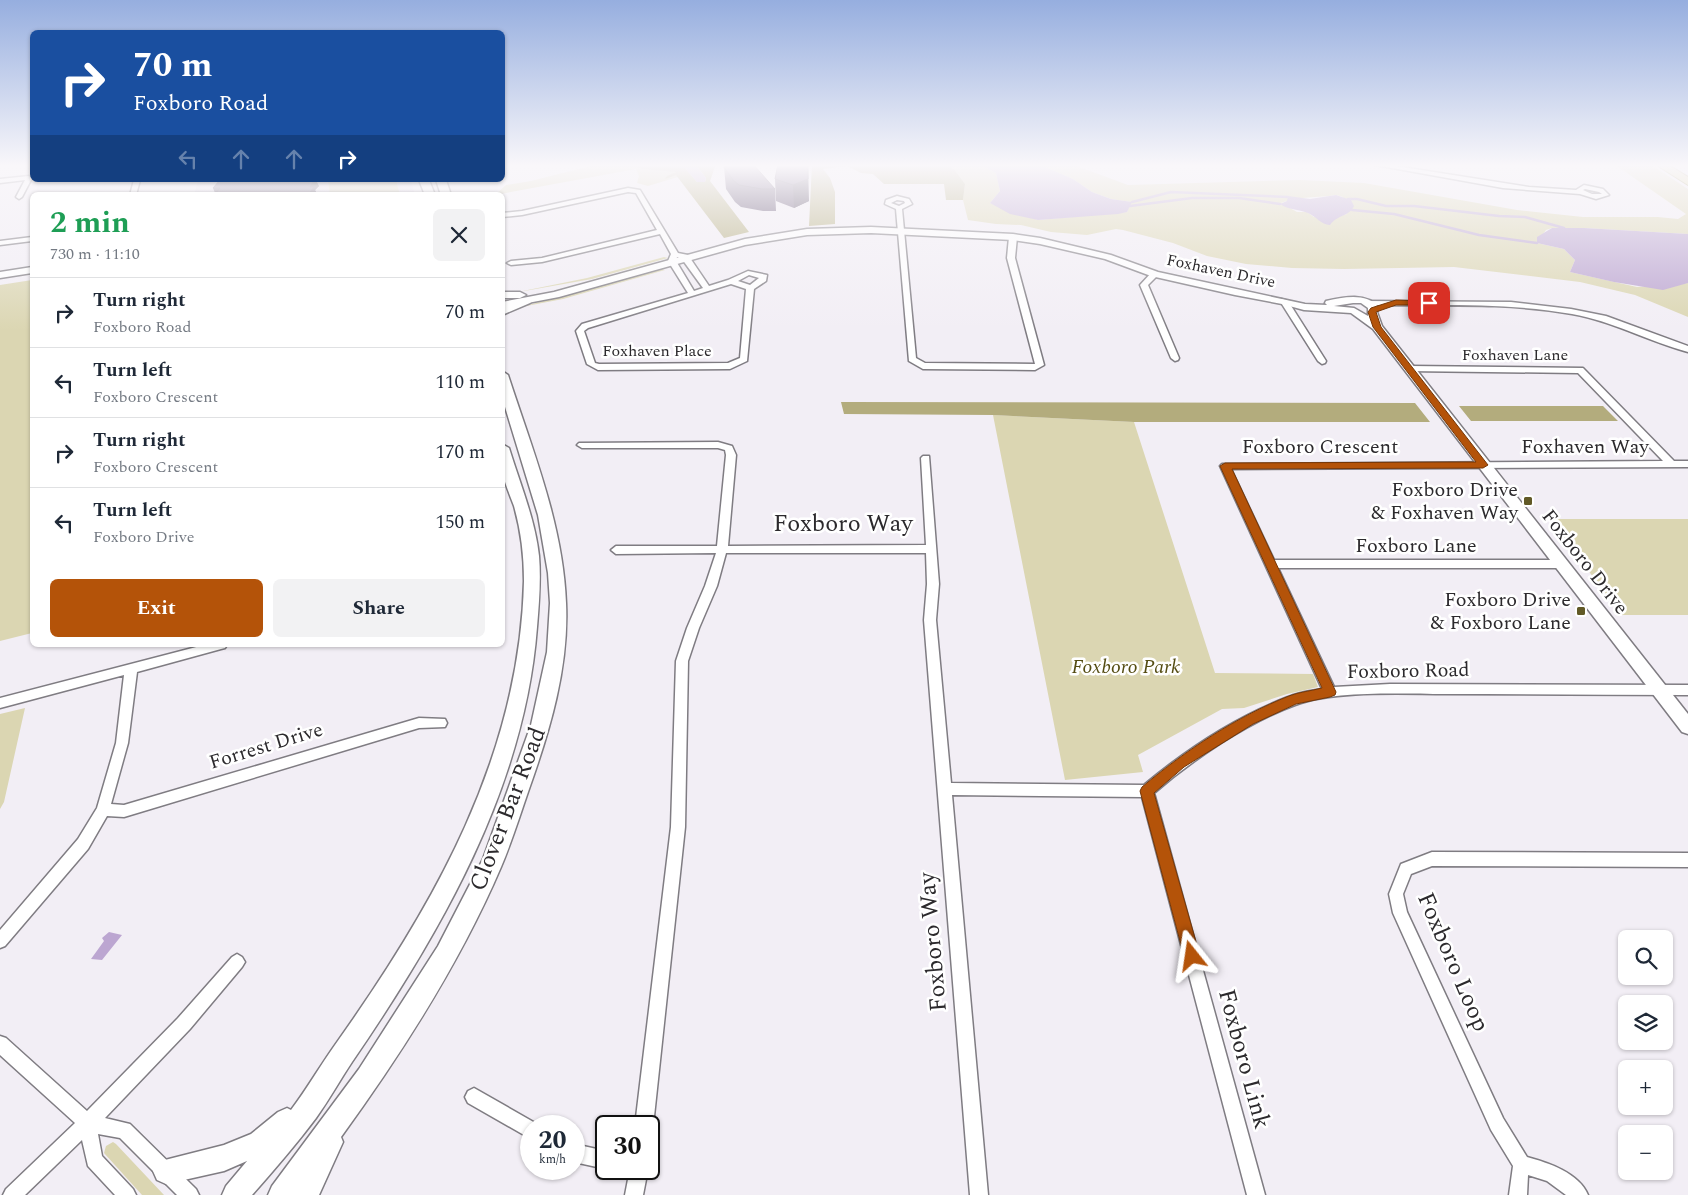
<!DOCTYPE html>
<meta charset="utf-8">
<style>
body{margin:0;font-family:Spectral,serif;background:#f2f2f3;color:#1f2937;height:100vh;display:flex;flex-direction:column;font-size:19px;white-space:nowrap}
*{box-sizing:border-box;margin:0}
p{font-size:16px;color:#747a83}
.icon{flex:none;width:28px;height:28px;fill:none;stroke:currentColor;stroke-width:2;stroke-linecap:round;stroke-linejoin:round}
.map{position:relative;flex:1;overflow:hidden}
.drawer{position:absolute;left:30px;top:192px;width:475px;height:455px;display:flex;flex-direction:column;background:#fff;border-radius:8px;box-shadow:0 1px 4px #0004}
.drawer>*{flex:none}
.banner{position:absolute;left:30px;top:30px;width:475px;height:152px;border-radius:8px;box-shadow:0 1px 4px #0004;background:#1a4fa0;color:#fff;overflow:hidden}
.tools{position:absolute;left:1618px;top:930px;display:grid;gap:10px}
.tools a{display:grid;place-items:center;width:55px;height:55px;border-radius:8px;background:#fff;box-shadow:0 1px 4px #0004;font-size:25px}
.speed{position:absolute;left:520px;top:1115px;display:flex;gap:10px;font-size:25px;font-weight:700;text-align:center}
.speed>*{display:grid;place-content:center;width:65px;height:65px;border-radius:50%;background:#fff;box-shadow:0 1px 4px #0004;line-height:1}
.speed small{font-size:12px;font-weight:400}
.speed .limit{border:2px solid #111;border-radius:8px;background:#fff;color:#111}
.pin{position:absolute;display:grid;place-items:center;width:42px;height:42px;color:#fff;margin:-21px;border-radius:10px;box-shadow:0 2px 8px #0006}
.me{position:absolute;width:55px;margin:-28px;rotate:345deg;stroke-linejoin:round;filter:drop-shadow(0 0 4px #0008)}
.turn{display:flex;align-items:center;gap:18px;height:105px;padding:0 20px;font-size:22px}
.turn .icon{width:65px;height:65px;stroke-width:2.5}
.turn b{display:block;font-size:35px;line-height:42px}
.lanes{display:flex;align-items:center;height:48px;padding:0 20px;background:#0003;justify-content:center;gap:25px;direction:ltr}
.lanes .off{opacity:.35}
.round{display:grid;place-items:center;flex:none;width:52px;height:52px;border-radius:8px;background:#f2f2f3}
.head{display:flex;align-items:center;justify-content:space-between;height:85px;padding:0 20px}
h1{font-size:30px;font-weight:700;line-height:38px;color:#1e9e55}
.button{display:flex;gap:10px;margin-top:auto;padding:10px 20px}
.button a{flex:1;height:58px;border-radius:8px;background:#b45309;color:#fff;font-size:20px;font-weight:700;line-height:58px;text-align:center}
.button a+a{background:#f2f2f3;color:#1f2937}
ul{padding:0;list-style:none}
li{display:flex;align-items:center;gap:15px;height:70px;padding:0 20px;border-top:1px solid #e0e1e3}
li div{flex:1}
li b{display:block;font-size:19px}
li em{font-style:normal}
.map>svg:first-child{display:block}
.built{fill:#e7e0ee}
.green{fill:#dbd6b2;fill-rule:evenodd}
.forest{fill:#b3ac7d}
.water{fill:#bca6d1}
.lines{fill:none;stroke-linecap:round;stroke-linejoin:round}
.stream{stroke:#bca6d1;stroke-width:2.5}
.minor-casing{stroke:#7f7c82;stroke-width:3}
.tertiary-casing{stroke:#7f7c82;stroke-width:3}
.secondary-casing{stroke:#7f7c82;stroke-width:3}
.primary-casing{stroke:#8e8237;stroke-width:2}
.minor{fill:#fff;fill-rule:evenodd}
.tertiary{fill:#fff;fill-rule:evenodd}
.secondary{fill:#fff;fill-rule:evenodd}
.primary{fill:#dbd18b;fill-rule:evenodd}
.wall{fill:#534263}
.shaded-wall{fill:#433650}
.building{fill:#604d73;stroke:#433650}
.route{fill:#b45309;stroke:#753606}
.poi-dot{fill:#615926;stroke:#fff;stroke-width:2}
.labels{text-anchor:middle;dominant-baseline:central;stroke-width:5;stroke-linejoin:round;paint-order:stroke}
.far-street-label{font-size:16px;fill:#2c2a2d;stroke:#fff}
.street-label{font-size:20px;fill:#2c2a2d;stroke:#fff}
.poi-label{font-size:20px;fill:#2c2a2d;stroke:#fff;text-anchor:end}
.park-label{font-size:20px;font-style:italic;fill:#544c12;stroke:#fff}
.near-street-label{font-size:24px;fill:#2c2a2d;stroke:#fff}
</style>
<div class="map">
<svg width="1688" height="1195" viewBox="0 0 1688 1195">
<rect width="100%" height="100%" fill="#f2eef5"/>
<path class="built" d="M 198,180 L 411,180 L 415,195 L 194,195 Z"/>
<path class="green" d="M 598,164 L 643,164 L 651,166 L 685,168 L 681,176 L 648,186 L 637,183 L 639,176 L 636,169 L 495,195 L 506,185 L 531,181 Z
M 945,164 L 980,164 L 996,173 L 1000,191 L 990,203 L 1038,220 L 1127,212 L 1131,202 L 1111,199 L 1092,192 L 1073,179 L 1038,164 L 1071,164 L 1128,185 L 1300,180 L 1364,183 L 1517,210 L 1583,217 L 1658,217 L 1678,219 L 1686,214 L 1614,164 L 1650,164 L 1688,189 L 1688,234 L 1584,228 L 1552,228 L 1546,230 L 1537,243 L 1564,249 L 1575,260 L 1570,272 L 1637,287 L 1688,283 L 1688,317 L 1635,295 L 1580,282 L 1454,267 L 1344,269 L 1292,268 L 1246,264 L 1207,256 L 1173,243 L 1123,230 L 1116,229 L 1087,235 L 1051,232 L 1021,225 L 996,224 L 968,220 L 963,200 L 965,184 L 954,169 ZM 1336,195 L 1343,197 L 1347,214 L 1334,218 L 1314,217 L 1307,212 L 1297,212 L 1281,203 C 1298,196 1317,198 1336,195 Z
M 328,180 L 396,180 L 400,195 L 330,195 Z
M 664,257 L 668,258 L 592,279 L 513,293 L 587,278 Z
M 662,269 L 665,270 L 563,299 L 521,307 Z
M 32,280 L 32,633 L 0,641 L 0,285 Z
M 993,415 L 1134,422 L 1215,673 L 1313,674 L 1318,687 L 1287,694 L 1244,708 L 1222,709 L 1138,755 L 1143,772 L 1065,780 Z
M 1549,519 L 1688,519 L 1688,615 L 1622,615 Z
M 25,708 L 4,802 L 0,809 L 0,714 Z
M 113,1142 L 116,1144 L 164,1195 L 142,1195 L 104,1153 L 106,1146 Z"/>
<path class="forest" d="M 625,164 L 685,168 L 697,182 L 705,182 L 706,178 L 695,164 L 716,164 L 710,181 L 749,232 L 724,238 L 676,175 L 665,179 L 667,176 L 676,172 L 642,169 Z
M 812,164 L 945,164 L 954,169 L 965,184 L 963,200 L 946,200 L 944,184 L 884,184 L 873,174 L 861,173 L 847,166 L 823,169 L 830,178 L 835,192 L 835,224 L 809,226 Z
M 841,402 L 1415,403 L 1430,422 L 1134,422 L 993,415 L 844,414 Z
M 1459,406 L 1603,406 L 1618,421 L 1471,421 Z"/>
<path class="water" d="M 643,164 L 695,164 L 706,178 L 705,182 L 697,182 L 685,168 L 651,166 Z
M 980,164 L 1038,164 L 1073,179 L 1092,192 L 1111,199 L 1132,202 L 1127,212 L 1118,214 L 1038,220 L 1010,214 L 990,203 L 1000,191 L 996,173 Z
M 1336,195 L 1351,200 L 1354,206 C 1349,217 1338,214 1330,225 C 1321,225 1316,216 1308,213 C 1298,209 1289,210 1280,204 L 1287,201 L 1288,196 L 1310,199 Z
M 1552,228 L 1584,228 L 1688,234 L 1688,283 L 1663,290 L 1614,282 L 1570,272 L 1575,260 L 1564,249 L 1537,243 L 1537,237 Z
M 109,932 L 122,935 L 102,960 L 91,959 L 104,941 L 102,938 Z"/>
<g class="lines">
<path class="stream" d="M 1348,199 L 1357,199 L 1386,206 L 1414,206 L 1499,216 L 1525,217 L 1564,228
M 1132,202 L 1171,192 L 1288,197
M 1130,206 L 1192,198 L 1239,198 L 1280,204
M 1352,210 L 1394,214 L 1479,235 L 1537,243"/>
<defs>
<path id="minor" d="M 1370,164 L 1383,164 L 1529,187 L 1576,190 L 1584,185 L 1603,189 L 1609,195 L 1596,199 L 1580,194 L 1503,188 ZM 1585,189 L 1599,192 L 1602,194 L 1592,194 L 1583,190 Z
M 29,176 L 32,178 L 22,197 L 19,199 L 16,197 L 25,180 L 0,183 L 0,179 Z
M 134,180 L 140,180 L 136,195 L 130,195 Z
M 628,188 L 640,190 L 678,253 L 688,255 L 709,286 L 728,280 L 748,271 L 767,275 L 766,281 L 754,289 L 747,361 L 730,369 L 598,370 L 587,364 L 576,331 L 582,324 L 688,293 L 668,261 L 671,254 L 660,234 L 542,262 L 511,265 L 507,263 L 511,261 L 542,258 L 657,230 L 636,193 L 628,192 L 522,215 L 502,217 L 502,213 L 522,211 ZM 677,257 L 682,259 L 703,288 L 694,291 L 676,261 ZM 749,275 L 759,278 L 750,285 L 738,281 ZM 731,284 L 746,289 L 740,358 L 728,363 L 599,364 L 595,363 L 584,331 L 588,328 Z
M 897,196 L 909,199 L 912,204 L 902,209 L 916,358 L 925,363 L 1035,364 L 1007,258 L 1009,237 L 1013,235 L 1017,237 L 1015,258 L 1044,365 L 1035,370 L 923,369 L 909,361 L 896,209 L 885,204 L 886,200 ZM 897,200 L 904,201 L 905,203 L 899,206 L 891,203 Z
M 32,237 L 32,241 L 0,245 L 0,241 Z
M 1152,272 L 1159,274 L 1148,285 L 1179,358 L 1178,360 L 1175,361 L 1171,358 L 1140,285 Z
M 1281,299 L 1288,301 L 1326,361 L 1325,363 L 1322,364 L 1318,361 L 1280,301 Z
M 1366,301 L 1511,302 L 1571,309 L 1606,316 L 1688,346 L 1688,352 C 1648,341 1612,321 1572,314 C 1505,302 1436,306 1369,305 L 1365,303 Z
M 1410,366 L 1583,368 L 1674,461 L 1688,461 L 1688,467 L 1231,469 L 1274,560 L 1561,560 L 1566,564 L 1561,568 L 1278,568 L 1334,687 L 1390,684 L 1688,685 L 1688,695 C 1607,695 1526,694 1445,694 C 1402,694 1335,690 1295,705 C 1248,722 1192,760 1154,793 L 1265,1195 L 1247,1195 L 1142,797 L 952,795 L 988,1195 L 970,1195 L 924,620 L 927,584 L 926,553 L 726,553 L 717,586 L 699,628 L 688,661 L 685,827 L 653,1126 L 649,1133 L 649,1126 L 635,1126 L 671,827 L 676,661 L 687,628 L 705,586 L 716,553 L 616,554 L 611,550 L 616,546 L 717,546 L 726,455 L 725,450 L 718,448 L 582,448 L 577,445 L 579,443 L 718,442 L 732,446 L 736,455 L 728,546 L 926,545 L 921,458 L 923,456 L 929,456 L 939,584 L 936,620 L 951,783 L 1144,785 C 1187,749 1236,717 1288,697 C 1299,692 1311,691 1322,689 L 1220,466 L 1222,464 L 1663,461 L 1578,373 L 1407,371 L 1406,369 Z
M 204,645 L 227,645 L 225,648 L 221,649 L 137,672 L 128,743 L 111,804 L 124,805 L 419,718 L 445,719 L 447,723 L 445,727 L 419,728 L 124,817 L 107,816 L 88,849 L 5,946 L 0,948 L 0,930 L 78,839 L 97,808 L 116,743 L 124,675 L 0,708 L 0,698 Z
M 1432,852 L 1688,853 L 1688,867 L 1432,866 L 1411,874 L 1403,894 L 1407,912 L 1503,1118 L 1527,1157 C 1549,1163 1579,1173 1588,1195 L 1566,1195 L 1547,1181 L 1528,1175 L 1527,1195 L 1509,1195 L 1513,1166 L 1491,1130 L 1393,913 L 1389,894 L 1401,864 Z
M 237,954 L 242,957 L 245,962 L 242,967 L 190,1029 L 105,1118 L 130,1124 L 196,1189 L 199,1195 L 177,1195 L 120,1138 L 98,1134 L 102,1156 L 133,1189 L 136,1195 L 115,1195 L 88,1166 L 82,1140 L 25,1195 L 3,1195 L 6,1189 L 75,1123 L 0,1055 L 0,1036 L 6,1038 L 87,1111 L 178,1018 L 232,957 Z
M 474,1088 L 537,1124 L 538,1126 L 531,1126 L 531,1139 L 468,1103 L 465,1097 L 468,1091 Z
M 574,1144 L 606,1151 L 606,1169 L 574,1162 Z
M 630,1169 L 648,1169 L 643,1195 L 625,1195 Z"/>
<path id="tertiary" d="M 871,227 L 1013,234 L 1040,238 L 1111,255 L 1158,272 L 1305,304 L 1327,305 L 1325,303 L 1326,301 C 1344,297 1367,292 1379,308 L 1377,312 L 1382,326 L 1688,714 L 1688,734 L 1682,732 L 1373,329 L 1351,313 L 1304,310 L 1282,304 L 1235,295 L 1151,276 L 1105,259 L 1040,244 L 1013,240 L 871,233 L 807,235 L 745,245 L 559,297 L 502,308 L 502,302 L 554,292 L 745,239 L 807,229 ZM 1353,303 L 1361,303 L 1368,308 L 1368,316 L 1354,308 L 1334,306 Z
M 32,267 L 32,273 L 0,278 L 0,272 Z"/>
<path id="secondary" d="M 419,180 L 429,180 L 435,195 L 425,195 Z
M 436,180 L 446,180 L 451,195 L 441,195 Z
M 502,292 L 520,292 L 526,295 L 520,298 L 502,298 Z
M 526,298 L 530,299 L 532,301 L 530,303 L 502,315 L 502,307 Z
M 502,371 L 508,375 C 532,449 563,524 566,603 C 569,667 550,730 529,789 C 520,815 512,841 501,867 C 460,963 402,1053 341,1137 L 343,1142 L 319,1195 L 268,1195 L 272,1186 L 359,1069 L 438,946 L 483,859 L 531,725 L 547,652 L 550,603 L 548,573 L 538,515 L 502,397 Z
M 502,444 L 509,448 C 520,484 535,519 539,556 C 541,580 539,603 537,627 C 525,787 441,932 352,1062 C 340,1080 329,1100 316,1118 C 296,1145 274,1170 252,1195 L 222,1195 L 226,1186 L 247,1161 L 224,1171 L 166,1184 L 157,1180 L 153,1171 L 157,1162 L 224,1145 L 251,1134 L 278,1112 L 287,1108 L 291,1110 C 307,1089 320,1066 335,1045 C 434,906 520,756 524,581 C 524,555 521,531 514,506 C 510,495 504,482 502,470 C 502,462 502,453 502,444 Z"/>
<path id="primary" d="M 1655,164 L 1667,164 L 1688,177 L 1688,185 Z"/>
</defs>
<use href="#minor" class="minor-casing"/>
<use href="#tertiary" class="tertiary-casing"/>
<use href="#secondary" class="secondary-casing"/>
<use href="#primary" class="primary-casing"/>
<use href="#minor" class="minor"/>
<use href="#tertiary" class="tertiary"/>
<use href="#secondary" class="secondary"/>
<use href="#primary" class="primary"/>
</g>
<path class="wall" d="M 725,164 L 775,189 L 776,211 L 763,211 L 741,207 L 735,202 L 726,189 L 724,167 L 725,167 Z
M 778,164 L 809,201 L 794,208 L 776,201 L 775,179 Z
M 319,186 L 315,190 L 317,194 L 316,195 L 214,195 L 215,193 L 213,188 Z"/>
<path class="shaded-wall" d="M 808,164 L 809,201 L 794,208 L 793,185 Z
M 314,180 L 316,180 L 319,186 L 315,190 L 317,194 L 316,195 L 308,195 L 310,187 Z"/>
<path class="building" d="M 725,164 L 753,164 L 775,189 L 762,189 L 739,185 L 733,180 L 724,167 L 727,166 Z
M 778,164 L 808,164 L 808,179 L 793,185 L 775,179 Z
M 220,180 L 314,180 L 310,187 L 314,187 L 308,195 L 254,195 L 255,194 L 214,195 L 220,188 L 213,188 Z"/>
<linearGradient id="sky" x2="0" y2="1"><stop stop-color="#96aedf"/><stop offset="0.5" stop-color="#f9f7fa"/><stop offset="1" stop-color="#f9f7fa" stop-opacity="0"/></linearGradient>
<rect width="1688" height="331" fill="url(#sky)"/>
<path class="route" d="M 1396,300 L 1429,301 L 1433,303 L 1429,305 L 1396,305 L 1376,312 L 1381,327 L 1488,465 L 1483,468 L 1232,469 L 1336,692 L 1335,695 L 1330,697 L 1296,704 L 1253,724 L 1184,767 L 1154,793 L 1200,956 L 1197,961 L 1192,963 L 1186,961 L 1184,956 L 1140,791 L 1142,787 C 1186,750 1236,717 1289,696 C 1299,692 1311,691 1322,688 L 1220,466 L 1225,463 L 1476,462 L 1373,327 L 1368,312 L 1371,308 Z"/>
<g class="poi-dot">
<rect x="1523" y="496" width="10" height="10" rx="2.5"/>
<rect x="1576" y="606" width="10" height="10" rx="2.5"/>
</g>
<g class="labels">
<g class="far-street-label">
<text transform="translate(1221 271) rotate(12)">Foxhaven Drive</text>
<text x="657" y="351">Foxhaven Place</text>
<text x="1515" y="355">Foxhaven Lane</text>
</g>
<g class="street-label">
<text x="1320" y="447">Foxboro Crescent</text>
<text x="1585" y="447">Foxhaven Way</text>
<text x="1416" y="546">Foxboro Lane</text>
<text transform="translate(1585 562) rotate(52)">Foxboro Drive</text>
<text transform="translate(1408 671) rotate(-1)">Foxboro Road</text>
<text transform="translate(266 746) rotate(-17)">Forrest Drive</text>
</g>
<g class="poi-label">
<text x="1518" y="490">Foxboro Drive<tspan x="1518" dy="23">&amp; Foxhaven Way</tspan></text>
<text x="1571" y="600">Foxboro Drive<tspan x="1571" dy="23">&amp; Foxboro Lane</tspan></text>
</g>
<g class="park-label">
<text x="1126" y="667">Foxboro Park</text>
</g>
<g class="near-street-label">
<text x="843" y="524">Foxboro Way</text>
<text transform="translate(508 809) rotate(-69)">Clover Bar Road</text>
<text transform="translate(933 942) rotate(-95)">Foxboro Way</text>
<text transform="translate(1453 962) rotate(67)">Foxboro Loop</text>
<text transform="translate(1244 1059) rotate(75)">Foxboro Link</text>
</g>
</g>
</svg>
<div class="tools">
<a><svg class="icon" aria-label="search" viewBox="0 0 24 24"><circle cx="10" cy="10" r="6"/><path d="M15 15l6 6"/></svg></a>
<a><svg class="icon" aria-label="layers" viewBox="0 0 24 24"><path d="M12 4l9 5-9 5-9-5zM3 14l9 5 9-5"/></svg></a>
<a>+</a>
<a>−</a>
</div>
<div class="speed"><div>20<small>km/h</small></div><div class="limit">30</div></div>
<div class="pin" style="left:1429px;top:303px;background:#d93025"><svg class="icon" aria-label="arrive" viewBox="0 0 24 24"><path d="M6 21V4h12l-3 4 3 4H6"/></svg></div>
<svg class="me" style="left:1192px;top:956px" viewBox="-20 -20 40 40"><path d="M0-17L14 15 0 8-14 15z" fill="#b45309" stroke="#fff" stroke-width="4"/></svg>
<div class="banner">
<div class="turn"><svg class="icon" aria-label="right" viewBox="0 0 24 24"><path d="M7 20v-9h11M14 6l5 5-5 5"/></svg><div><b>70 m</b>Foxboro Road</div></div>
<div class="lanes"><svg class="icon off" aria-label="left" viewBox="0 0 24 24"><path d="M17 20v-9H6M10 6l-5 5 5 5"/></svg><svg class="icon off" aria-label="ahead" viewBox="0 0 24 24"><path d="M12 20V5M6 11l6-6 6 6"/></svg><svg class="icon off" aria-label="ahead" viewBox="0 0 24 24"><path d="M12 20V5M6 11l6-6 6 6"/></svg><svg class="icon" aria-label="right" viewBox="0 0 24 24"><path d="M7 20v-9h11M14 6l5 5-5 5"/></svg></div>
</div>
<section class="drawer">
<div class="head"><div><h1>2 min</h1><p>730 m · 11:10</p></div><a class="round"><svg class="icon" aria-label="close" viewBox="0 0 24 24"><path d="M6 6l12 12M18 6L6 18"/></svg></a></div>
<ul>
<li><svg class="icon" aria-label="right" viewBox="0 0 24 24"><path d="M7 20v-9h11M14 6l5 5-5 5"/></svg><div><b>Turn right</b><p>Foxboro Road</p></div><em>70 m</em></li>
<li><svg class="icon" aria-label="left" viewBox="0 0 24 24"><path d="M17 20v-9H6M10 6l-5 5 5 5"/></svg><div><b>Turn left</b><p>Foxboro Crescent</p></div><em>110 m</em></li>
<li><svg class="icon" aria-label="right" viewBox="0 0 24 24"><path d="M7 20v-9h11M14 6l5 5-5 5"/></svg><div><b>Turn right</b><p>Foxboro Crescent</p></div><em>170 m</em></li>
<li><svg class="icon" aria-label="left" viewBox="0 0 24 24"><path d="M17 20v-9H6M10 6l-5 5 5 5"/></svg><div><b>Turn left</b><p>Foxboro Drive</p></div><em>150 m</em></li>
</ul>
<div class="button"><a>Exit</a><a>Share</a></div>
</section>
</div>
